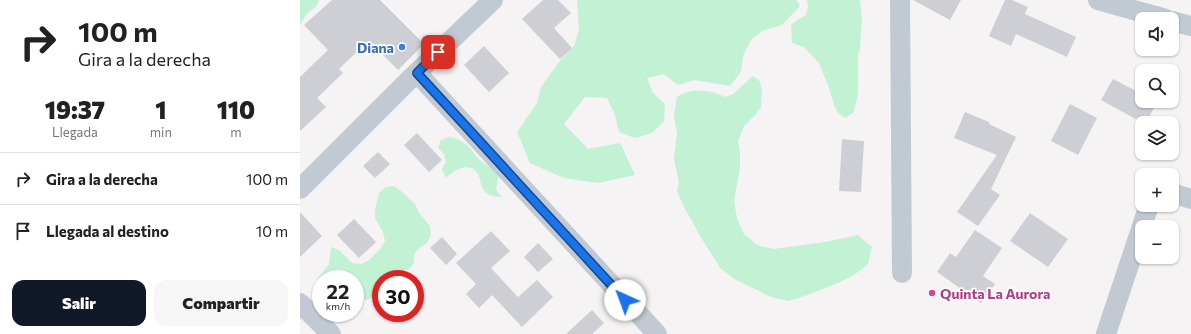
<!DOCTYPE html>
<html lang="es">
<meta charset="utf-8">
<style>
body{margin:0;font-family:Commissioner,sans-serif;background:#f6f6f6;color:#222;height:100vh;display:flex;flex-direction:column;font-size:15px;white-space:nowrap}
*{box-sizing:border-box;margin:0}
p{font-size:13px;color:#767676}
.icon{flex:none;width:22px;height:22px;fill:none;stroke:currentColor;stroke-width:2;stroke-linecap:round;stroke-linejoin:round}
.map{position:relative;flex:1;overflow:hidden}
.side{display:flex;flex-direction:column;background:#fff;width:300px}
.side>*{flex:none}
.hud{background:#fff;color:#222;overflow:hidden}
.controls{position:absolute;left:835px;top:12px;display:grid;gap:8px}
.controls a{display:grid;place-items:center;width:44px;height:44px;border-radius:8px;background:#fff;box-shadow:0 1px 3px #0004;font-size:20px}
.speed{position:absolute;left:12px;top:270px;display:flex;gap:8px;font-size:20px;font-weight:700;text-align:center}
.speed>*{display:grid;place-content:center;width:52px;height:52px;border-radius:50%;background:#fff;box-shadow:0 1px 3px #0004;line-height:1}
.speed small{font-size:10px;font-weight:400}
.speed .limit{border:6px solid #d22;background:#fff;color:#111}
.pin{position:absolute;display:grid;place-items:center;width:34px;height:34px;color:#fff;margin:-17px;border-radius:8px;box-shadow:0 2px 6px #0006}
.me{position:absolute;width:44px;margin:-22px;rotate:317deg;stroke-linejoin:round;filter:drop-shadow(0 0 3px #0008)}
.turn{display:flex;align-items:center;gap:14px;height:84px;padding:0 12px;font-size:18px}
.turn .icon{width:52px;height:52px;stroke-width:2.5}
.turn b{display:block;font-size:28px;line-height:34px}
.eta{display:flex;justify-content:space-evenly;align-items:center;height:68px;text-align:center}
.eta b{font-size:24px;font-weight:800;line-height:28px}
.primary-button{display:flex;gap:8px;margin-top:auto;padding:8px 12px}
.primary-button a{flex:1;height:46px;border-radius:12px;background:#111827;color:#fff;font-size:16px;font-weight:800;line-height:46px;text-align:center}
.primary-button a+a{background:#f6f6f6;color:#222}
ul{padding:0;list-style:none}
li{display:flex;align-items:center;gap:12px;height:52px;padding:0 12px;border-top:1px solid #e0e0e0}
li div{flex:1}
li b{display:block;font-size:15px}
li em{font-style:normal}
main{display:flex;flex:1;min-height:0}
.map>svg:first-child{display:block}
.green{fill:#c2f1d4}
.building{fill:#cdcfd5}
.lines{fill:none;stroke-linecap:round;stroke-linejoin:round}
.minor{stroke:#c1cad2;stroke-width:20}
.route-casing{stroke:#114b97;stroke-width:10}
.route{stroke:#1a73e8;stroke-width:7}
.shop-dot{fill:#3f7fe0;stroke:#fff;stroke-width:1.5}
.hotel-dot{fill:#d1479c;stroke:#fff;stroke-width:1.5}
.labels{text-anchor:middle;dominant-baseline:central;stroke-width:3.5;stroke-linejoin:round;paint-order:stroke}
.shop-label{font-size:14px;font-weight:bold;fill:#366cbe;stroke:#fff;text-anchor:end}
.hotel-label{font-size:14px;font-weight:bold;fill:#b23c85;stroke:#fff;text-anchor:start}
</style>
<main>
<section class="side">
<div class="hud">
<div class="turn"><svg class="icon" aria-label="right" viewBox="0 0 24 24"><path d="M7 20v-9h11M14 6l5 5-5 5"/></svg><div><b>100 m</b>Gira a la derecha</div></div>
</div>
<div class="eta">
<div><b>19:37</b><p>Llegada</p></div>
<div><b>1</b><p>min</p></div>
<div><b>110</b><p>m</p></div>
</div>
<ul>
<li><svg class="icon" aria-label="right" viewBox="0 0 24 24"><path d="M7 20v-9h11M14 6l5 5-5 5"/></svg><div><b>Gira a la derecha</b></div><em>100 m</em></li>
<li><svg class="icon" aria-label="arrive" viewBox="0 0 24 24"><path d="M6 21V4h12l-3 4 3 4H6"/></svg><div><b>Llegada al destino</b></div><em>10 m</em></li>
</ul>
<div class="primary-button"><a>Salir</a><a>Compartir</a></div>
</section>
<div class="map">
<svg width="891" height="334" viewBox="0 0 891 334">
<rect width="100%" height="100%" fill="#f5f3f3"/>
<path class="green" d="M 0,0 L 19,0 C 18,7 14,8 8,13 C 5,16 2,21 0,25 Z
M 277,0 L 496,0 L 500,6 L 482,25 L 464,30 L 451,40 L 443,56 L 441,72 L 430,86 L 394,80 L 378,85 L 364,74 L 347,78 L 353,93 L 365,104 L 364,121 L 352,133 L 335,138 L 319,132 L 315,115 L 307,98 L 285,97 L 264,124 L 288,149 L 320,143 L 335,175 L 298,183 L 264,178 L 230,163 L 217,132 L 237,103 L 241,87 L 262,58 L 274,46 L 279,30 Z
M 507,0 L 560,0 L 562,19 L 560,48 L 558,56 L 558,95 L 553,113 L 545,118 L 538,113 L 534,105 L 529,88 L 519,63 L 504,47 L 492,43 L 491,25 L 497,20 L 506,15 L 508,7 Z
M 453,76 L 459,80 L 462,89 L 461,107 L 456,114 L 444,126 L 438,141 L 440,152 L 440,168 L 434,201 L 437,218 L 444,234 L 457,245 L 474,249 L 525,242 L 558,235 L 572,247 L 568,264 L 554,275 L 538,283 L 505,296 L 488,301 L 471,297 L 436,280 L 421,269 L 402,239 L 384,207 L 377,191 L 379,182 L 374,159 L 377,133 L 374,115 L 377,97 C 392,87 409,90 425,97 L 433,94 Z
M 150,137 C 158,139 165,142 171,149 C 174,152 175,156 179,159 C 185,165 193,167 199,173 L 196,190 L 202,197 C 195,197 187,196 183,189 C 180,185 181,179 178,174 C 170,161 154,169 146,178 L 142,169 L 146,162 L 144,154 L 138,148 L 141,140 Z
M 94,186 L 101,191 L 115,204 L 119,213 L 130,226 L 131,235 L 127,243 L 119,248 L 114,254 L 114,263 L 108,270 C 100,270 94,271 90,279 L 81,279 L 81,292 C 73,299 65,301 55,301 L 55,279 L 21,279 L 21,287 L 16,286 L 18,278 L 29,264 L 31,247 L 39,250 L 52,263 L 61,264 L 68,261 L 80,249 L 85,241 L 83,232 L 75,218 L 75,210 L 79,193 L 86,187 Z"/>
<path class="building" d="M 32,0 L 80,0 L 124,44 L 98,70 L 75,47 L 73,49 L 67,42 L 39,69 L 43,73 L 17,98 L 26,107 L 0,131 L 0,77 L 28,50 L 4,25 Z
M 243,0 L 258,0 L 271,13 L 254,28 L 272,48 L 260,59 L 222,19 Z
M 613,0 L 661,0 L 650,20 Z
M 705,0 L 712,0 L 728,7 L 725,14 L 776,37 L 767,57 L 716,34 L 711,46 L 689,36 Z
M 184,46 L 209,73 L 189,92 L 164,65 Z
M 813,79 L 842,94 L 842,101 L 855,101 L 857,102 L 846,123 L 843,123 L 801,100 Z
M 770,104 L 797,118 L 778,155 L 751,141 Z
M 665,112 L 689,122 L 689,124 L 716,137 L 691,189 L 700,195 L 678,226 L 657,212 L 697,155 L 654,138 Z
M 117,133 L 142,160 L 129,172 L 104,145 Z
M 542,139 L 564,141 L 561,192 L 539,191 Z
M 78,152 L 90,164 L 75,178 L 63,166 Z
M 0,212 L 22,236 L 0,257 Z
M 730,213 L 768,239 L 748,267 L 710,241 Z
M 54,219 L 76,242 L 59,258 L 37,235 Z
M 675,230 L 702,248 L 683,276 L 695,284 L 681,303 L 637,272 L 650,253 L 656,257 Z
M 191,231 L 210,251 L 191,268 L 218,297 L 237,280 L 253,297 L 222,327 L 192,295 L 179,308 L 166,294 L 176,284 L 156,263 Z
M 142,237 L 157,254 L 146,265 L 130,248 Z
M 238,243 L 253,259 L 238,272 L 224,257 Z
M 292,310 L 304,323 L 292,334 L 266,334 Z"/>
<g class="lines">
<path class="minor" d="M 600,0 L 602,273
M 798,0 L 866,19
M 872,21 L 891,26
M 117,73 L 357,334
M 0,189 L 109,80 L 193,0
M 872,193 L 891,199
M 0,303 L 31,334
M 806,334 L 849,205"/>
</g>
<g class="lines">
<defs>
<path id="route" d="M 138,52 L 117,73 L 325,300"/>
</defs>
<use href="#route" class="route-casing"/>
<use href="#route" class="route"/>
</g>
<circle class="shop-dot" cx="102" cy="47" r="4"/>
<circle class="hotel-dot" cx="632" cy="293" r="4"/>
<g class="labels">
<g class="shop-label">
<text x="94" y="47">Diana</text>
</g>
<g class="hotel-label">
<text x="640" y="293">Quinta La Aurora</text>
</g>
</g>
</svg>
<div class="controls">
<a><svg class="icon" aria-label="sound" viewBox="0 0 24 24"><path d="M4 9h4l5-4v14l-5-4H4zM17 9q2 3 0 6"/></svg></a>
<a><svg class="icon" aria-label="search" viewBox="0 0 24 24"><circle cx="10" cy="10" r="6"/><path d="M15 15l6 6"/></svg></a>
<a><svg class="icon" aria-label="layers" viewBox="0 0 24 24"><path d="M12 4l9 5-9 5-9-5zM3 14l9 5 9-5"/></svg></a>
<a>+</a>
<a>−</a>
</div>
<div class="speed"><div>22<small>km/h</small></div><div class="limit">30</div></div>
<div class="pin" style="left:138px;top:52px;background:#d93025"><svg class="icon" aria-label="arrive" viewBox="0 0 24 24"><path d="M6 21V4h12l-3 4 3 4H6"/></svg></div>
<svg class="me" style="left:325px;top:300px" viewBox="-20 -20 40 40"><circle r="19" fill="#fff"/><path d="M0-13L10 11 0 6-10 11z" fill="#1a73e8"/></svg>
</div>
</main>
